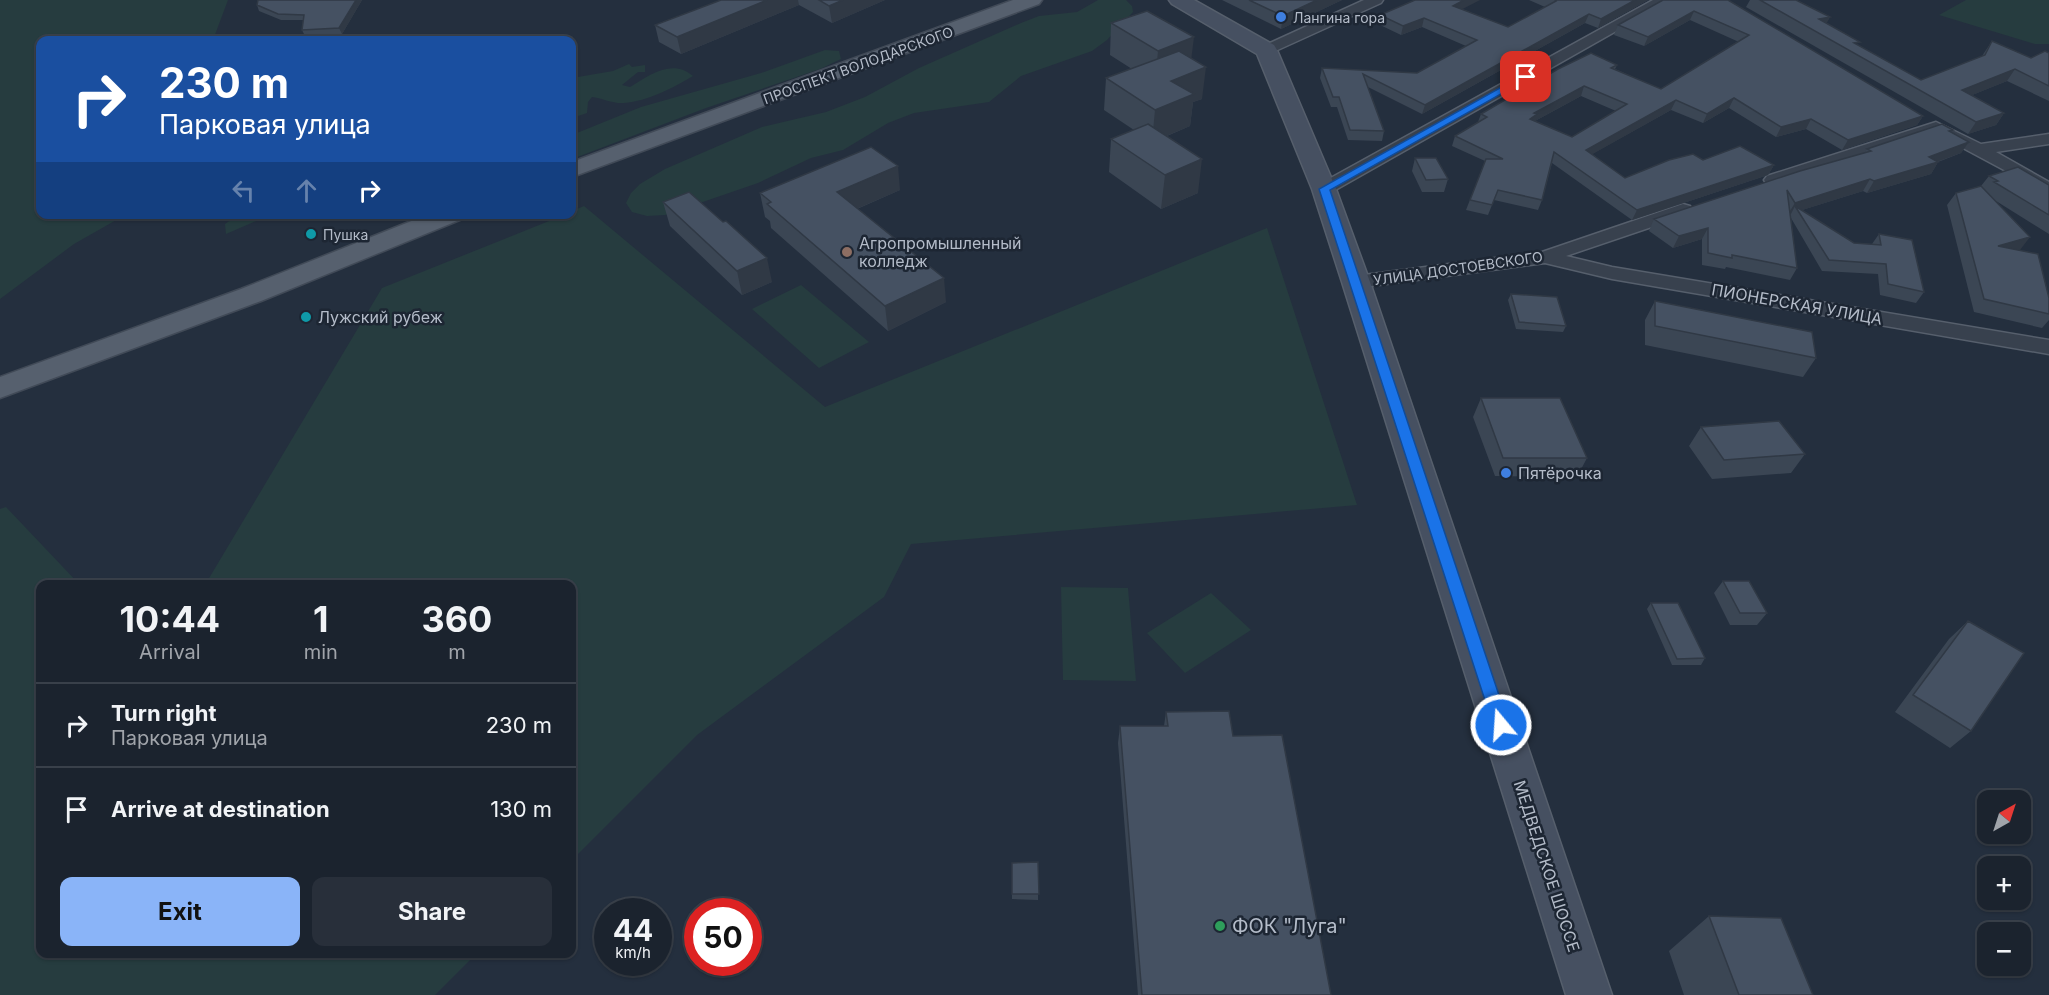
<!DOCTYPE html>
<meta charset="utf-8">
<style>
body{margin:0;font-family:Inter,sans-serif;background:#282f3a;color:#f1f3f6;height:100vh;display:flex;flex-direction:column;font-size:22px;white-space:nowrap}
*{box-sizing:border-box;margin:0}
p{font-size:20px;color:#a0a4aa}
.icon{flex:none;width:33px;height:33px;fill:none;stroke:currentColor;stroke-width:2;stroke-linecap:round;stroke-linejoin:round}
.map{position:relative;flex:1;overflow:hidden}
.panel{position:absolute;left:36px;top:580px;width:540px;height:378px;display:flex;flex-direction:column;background:#1b232e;border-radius:12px;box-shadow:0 2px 4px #0004,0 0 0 2px #39404a}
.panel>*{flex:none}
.top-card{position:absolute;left:36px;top:36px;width:540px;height:183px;border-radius:12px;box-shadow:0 2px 4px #0004,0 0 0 2px #39404a;background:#1a4fa0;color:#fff;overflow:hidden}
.needle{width:39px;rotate:39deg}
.tools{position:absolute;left:1977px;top:790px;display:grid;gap:12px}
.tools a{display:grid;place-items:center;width:54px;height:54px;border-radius:12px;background:#1b232e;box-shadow:0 2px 4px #0004,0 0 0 2px #39404a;font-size:30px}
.speed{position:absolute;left:594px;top:898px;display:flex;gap:12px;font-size:30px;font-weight:700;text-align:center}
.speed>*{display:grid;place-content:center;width:78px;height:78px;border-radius:50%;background:#1b232e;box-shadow:0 2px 4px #0004,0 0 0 2px #39404a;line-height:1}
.speed small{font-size:15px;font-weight:400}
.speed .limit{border:9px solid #d22;background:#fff;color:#111}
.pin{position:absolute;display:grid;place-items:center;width:51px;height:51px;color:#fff;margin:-26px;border-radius:12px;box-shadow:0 3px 9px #0006}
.me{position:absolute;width:66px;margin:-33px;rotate:342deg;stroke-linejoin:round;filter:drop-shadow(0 0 4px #0008)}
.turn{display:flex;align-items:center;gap:21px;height:126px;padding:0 24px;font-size:27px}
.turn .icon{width:78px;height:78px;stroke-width:2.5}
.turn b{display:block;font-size:42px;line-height:51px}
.lanes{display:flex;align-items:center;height:57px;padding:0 24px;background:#0003;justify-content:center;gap:30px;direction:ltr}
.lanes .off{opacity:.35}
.eta{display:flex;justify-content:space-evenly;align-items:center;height:102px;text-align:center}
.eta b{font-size:36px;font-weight:700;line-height:42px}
.action{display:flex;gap:12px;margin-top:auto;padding:12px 24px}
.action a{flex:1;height:69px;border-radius:12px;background:#8ab4f8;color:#111;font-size:24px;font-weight:700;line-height:69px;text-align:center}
.action a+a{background:#282f3a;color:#f1f3f6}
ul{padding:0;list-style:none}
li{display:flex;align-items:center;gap:18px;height:84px;padding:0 24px;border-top:2px solid #39404a}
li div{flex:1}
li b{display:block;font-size:22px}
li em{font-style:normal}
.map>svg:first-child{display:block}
.green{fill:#263c3f}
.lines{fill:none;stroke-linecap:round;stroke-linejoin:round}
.minor-casing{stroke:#565f6c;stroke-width:3}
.secondary-casing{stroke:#565f6c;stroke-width:3}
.primary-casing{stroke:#414a57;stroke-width:3}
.minor{fill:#38414e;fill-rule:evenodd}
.secondary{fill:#465061;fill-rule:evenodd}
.primary{fill:#56606e;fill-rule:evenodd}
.wall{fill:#3b4654;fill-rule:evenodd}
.shaded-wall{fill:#303945}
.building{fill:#455162;stroke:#303945;stroke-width:1.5;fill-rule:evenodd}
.route{fill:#1a73e8;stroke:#114b97;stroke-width:1.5}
.shop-dot{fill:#3f7fe0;stroke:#1d2633;stroke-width:2}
.culture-dot{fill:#0f9aa8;stroke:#1d2633;stroke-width:2}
.education-dot{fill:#8d6e63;stroke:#1d2633;stroke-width:2}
.leisure-dot{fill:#2e9e5b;stroke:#1d2633;stroke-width:2}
.labels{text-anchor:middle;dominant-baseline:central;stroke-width:5;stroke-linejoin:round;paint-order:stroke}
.far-poi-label{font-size:14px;fill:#b4bcc9;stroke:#1d2633;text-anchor:start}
.far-street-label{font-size:14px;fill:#b4bcc9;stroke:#1d2633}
.poi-label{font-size:16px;fill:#b4bcc9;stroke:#1d2633;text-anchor:start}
.street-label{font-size:16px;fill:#b4bcc9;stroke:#1d2633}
.near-poi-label{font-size:20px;fill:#b4bcc9;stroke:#1d2633;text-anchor:start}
</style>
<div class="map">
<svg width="2049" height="995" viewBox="0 0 2049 995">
<rect width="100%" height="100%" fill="#242f3e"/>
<path class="green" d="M 0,0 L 228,0 L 213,40 L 40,40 L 40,214 L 125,215 L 74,244 L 0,299 Z
M 1098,0 L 1126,0 L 1132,6 L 1133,12 L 1107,40 L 1092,51 L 1021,76 L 989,102 L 914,113 L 888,123 L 843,150 L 811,158 L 758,183 L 665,215 L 647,216 L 632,212 L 626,203 L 631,193 L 640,184 L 665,169 L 762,127 L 826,112 L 865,97 L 919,68 L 1021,23 L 1039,16 L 1077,12 Z
M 1966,0 L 2049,0 L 2049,44 L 2035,44 L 1939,15 Z
M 825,50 L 839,51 L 841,59 L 820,69 L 706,108 L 572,159 L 572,135 L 641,107 L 761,73 Z
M 629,64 L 632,67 L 645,65 L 645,72 L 638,72 L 622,85 L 630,87 C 649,75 673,58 693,76 C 673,88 648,101 624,103 C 614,104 601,98 592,97 L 588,102 L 587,113 L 572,118 L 572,78 L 613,71 Z
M 584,206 L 825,407 L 1267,228 L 1357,505 L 911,544 L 884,597 L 697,735 L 572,860 L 572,585 L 205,585 L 382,288 L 564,215 L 572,214 L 572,211 Z
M 238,215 L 238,214 L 270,215 L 226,234 L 225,224 Z
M 801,285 L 869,342 L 819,368 L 752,309 Z
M 6,507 L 80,585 L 40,585 L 40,954 L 476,954 L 435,995 L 0,995 L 0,509 Z
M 1061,587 L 1128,588 L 1136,681 L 1063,680 Z
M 1211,593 L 1251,630 L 1185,673 L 1147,633 Z"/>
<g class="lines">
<defs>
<path id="minor" d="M 1364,0 L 1383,0 L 1381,3 L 1271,53 L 1266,55 L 1258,50 L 1261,47 Z
M 1653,0 L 1671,0 L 1330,193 L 1318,193 L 1315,189 L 1318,185 Z
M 1936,122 L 1981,144 L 2049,134 L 2049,144 L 1996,152 L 2049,182 L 2049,194 L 1935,133 L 1779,184 L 1767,184 L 1764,180 L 1767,176 Z
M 1683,204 L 1690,206 L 1692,210 L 1690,214 L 1566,256 L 1612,267 L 2049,340 L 2049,354 L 1612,279 L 1545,263 L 1356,288 L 1349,286 L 1346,282 L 1349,278 L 1356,276 L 1542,252 Z"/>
<path id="secondary" d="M 1169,0 L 1194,0 L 1274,45 L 1277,50 L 1336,189 L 1370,282 L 1612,995 L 1566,995 L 1342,282 L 1312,189 L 1257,54 L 1172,4 Z"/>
<path id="primary" d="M 1013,0 L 1042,0 L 1039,4 L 572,177 L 572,162 Z
M 429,214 L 465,214 L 462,219 L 261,301 L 0,398 L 0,377 L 241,289 Z"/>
</defs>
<use href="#minor" class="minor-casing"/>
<use href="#secondary" class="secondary-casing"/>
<use href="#primary" class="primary-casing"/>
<use href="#minor" class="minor"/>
<use href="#secondary" class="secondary"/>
<use href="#primary" class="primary"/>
</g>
<path class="wall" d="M 362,0 L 342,34 L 305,36 L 302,30 L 303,20 L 281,20 L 259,11 L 257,5 Z
M 721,0 L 885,0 L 832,23 L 799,5 L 681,54 L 659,42 L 655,25 Z
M 1222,0 L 1342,0 L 1281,29 Z
M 1529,0 L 1648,0 L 1598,28 L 1585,23 L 1422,114 L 1368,87 L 1384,131 L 1382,141 L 1348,140 L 1337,107 L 1331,107 L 1320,78 L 1322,68 L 1417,73 L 1466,46 L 1422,27 L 1401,35 L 1378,24 L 1380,15 L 1462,9 L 1508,27 L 1545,7 Z
M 1728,0 L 1923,116 L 1917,125 L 1842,150 L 1806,129 L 1776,137 L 1729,108 L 1703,123 L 1671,110 L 1592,154 L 1625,178 L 1703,160 L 1774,165 L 1768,175 L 1632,220 L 1552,163 L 1542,200 L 1538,210 L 1494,200 L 1488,215 L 1466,210 L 1485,161 L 1452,146 L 1455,136 L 1478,122 L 1481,114 L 1617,65 L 1615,69 L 1661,89 L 1739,42 L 1690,20 L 1644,46 L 1614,35 L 1618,25 ZM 1581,96 L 1616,111 L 1572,137 L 1535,121 Z
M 1750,0 L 1796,0 L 1830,17 L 1826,23 L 1858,46 L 1921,80 L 1982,56 L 1992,41 L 2031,58 L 2049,53 L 2049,101 L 2007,81 L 1972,95 L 2004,113 L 1996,125 L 1968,134 L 1746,7 Z
M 1111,23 L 1191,59 L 1202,99 L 1193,102 L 1190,126 L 1167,136 L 1198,193 L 1161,209 L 1109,172 L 1111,139 L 1134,130 L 1104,110 L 1106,78 L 1132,69 L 1110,55 Z
M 1953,130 L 1951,133 L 1969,142 L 1961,153 L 1938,162 L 1931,174 L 1867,193 L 1863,191 L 1802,210 L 1854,243 L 1872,244 L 1879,234 L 1924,292 L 1916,303 L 1880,295 L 1878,274 L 1822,271 L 1791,218 L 1797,268 L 1790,280 L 1726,267 L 1725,269 L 1702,265 L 1702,239 L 1673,248 L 1649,231 L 1654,219 L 1865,153 L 1867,149 Z
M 1415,158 L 1448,179 L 1444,192 L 1422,192 L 1412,171 Z
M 1989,176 L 2049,185 L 2049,234 L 1996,201 L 2020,250 L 2019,250 L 2049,298 L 2049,320 L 2042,328 L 1974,312 L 1947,205 L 1956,193 L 1981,186 Z
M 900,190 L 857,209 L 946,302 L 888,331 L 771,228 L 770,221 L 765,217 L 760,193 Z
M 663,202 L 772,282 L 742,295 L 670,226 Z
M 1511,294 L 1566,326 L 1563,332 L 1516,329 L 1508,300 Z
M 1655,301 L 1816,358 L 1803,377 L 1645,345 L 1645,320 Z
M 1481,398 L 1587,458 L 1577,477 L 1495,476 L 1473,417 Z
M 1701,427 L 1805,454 L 1791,473 L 1712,479 L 1689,446 Z
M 1723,581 L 1767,613 L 1757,625 L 1730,625 L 1714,593 Z
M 1651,603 L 1705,658 L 1701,665 L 1672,665 L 1647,609 Z
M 1968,621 L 1971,731 L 1950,748 L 1895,712 L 1949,639 Z
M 1166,712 L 1233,736 L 1331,995 L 1138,995 L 1118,743 L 1120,726 L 1164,726 Z
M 1038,862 L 1038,900 L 1012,899 L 1012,863 Z
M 1709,916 L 1813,995 L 1684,995 L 1669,951 Z"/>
<path class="shaded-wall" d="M 356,0 L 362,0 L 342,34 L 339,28 Z
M 767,0 L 798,0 L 799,5 L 681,54 L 677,37 Z
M 843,0 L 885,0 L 832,23 L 829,6 Z
M 1317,0 L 1342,0 L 1281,29 L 1283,16 Z
M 1464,0 L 1480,0 L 1451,15 L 1453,6 Z
M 1635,0 L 1648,0 L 1598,28 L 1601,19 Z
M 1694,11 L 1690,20 L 1644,46 L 1648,37 Z
M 1589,14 L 1585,23 L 1422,114 L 1425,105 Z
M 1830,17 L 1824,28 L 1813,31 L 1819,19 Z
M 1424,18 L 1422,27 L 1401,35 L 1403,26 Z
M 1194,37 L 1190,69 L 1155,83 L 1158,51 Z
M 1206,67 L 1202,99 L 1193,102 L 1190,126 L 1152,142 L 1155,110 L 1171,81 Z
M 2015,69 L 2007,81 L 1955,102 L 1962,90 Z
M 1584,86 L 1581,96 L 1535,121 L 1530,119 L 1534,113 Z
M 1734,98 L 1729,108 L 1703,123 L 1707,114 Z
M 1676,100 L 1671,110 L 1582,160 L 1586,150 Z
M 2004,113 L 1996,125 L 1968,134 L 1976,122 Z
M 1923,116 L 1917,125 L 1842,150 L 1848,140 Z
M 1811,119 L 1806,129 L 1776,137 L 1781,127 Z
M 1969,142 L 1961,153 L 1931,164 L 1938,162 L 1931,174 L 1867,193 L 1874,181 L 1929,157 Z
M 1202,159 L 1198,193 L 1161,209 L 1165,175 Z
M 1774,165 L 1768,175 L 1632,220 L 1637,210 Z
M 898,166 L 900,190 L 840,216 L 837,192 Z
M 1870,179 L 1863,191 L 1799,211 L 1795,206 L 1791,214 L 1788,214 L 1795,203 Z
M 1708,228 L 1702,239 L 1673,248 L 1679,236 Z
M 2030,237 L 2020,250 L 1989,259 L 1998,246 Z
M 767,258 L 772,282 L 742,295 L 737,271 Z
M 944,278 L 946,302 L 888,331 L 885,306 Z"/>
<path class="building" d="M 258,0 L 356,0 L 339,28 L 302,30 L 304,15 L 278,14 L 257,5 Z
M 721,0 L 767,0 L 677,37 L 655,25 Z
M 819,0 L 843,0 L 829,6 Z
M 1249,0 L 1317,0 L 1283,16 Z
M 1415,0 L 1464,0 L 1453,6 L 1508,27 L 1556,1 L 1555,0 L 1635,0 L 1601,19 L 1589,14 L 1425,105 L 1363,74 L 1384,131 L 1350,130 L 1339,97 L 1333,97 L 1322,68 L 1417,73 L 1477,40 L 1424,18 L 1403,26 L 1380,15 Z
M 1663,0 L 1728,0 L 1923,116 L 1848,140 L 1811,119 L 1781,127 L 1734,98 L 1707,114 L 1676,100 L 1586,150 L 1625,178 L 1669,160 L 1693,154 L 1703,160 L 1740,146 L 1774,165 L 1637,210 L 1554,152 L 1542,200 L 1498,190 L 1492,205 L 1470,200 L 1486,159 L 1503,159 L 1455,136 L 1487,117 L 1481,114 L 1558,69 L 1591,53 L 1617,65 L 1611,68 L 1661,89 L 1749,35 L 1694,11 L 1648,37 L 1618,25 ZM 1584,86 L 1627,104 L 1572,137 L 1530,119 L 1537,114 L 1534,113 Z
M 1760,0 L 1796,0 L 1830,17 L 1819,19 L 1860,42 L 1854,43 L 1921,80 L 1985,55 L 1992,41 L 2031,58 L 2045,51 L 2049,53 L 2049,86 L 2015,69 L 1962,90 L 2004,113 L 1976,122 Z
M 1147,11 L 1194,37 L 1158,51 L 1111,23 Z
M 1179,51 L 1206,67 L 1171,81 L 1194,94 L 1155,110 L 1106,78 Z
M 1148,124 L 1202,159 L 1165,175 L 1111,139 Z
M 1942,124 L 1953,130 L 1949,131 L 1969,142 L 1929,157 L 1938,162 L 1874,181 L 1870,179 L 1795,203 L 1787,190 L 1797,268 L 1732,255 L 1732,258 L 1708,253 L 1708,228 L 1679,236 L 1654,219 L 1800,171 L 1871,151 L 1867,149 Z
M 871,147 L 898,166 L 837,192 L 944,278 L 885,306 L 767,204 L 771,202 L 760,193 Z
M 1415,158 L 1436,158 L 1448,179 L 1426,180 Z
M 2018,167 L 2049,185 L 2049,215 L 1994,182 L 1998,181 L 1989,176 Z
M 1981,186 L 2030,237 L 1998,246 L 2038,254 L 2049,298 L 2049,314 L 1984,299 L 1956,193 Z
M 689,192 L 723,222 L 726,221 L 767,258 L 737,271 L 663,202 Z
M 1795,206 L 1854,243 L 1881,245 L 1879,234 L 1912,240 L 1924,292 L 1888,284 L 1886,264 L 1829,260 Z
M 1511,294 L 1557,297 L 1566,326 L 1519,322 Z
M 1655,301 L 1812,332 L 1816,358 L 1655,326 Z
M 1481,398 L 1560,398 L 1587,458 L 1503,458 Z
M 1779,421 L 1805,454 L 1724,460 L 1701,427 Z
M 1723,581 L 1749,581 L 1767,613 L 1740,613 Z
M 1651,603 L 1678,603 L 1705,658 L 1677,659 Z
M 1968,621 L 2024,653 L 1971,731 L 1913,695 Z
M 1229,711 L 1233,736 L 1282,735 L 1331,995 L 1142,995 L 1120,726 L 1168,726 L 1166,712 Z
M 1038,862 L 1039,894 L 1012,894 L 1012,863 Z
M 1709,916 L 1781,918 L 1813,995 L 1739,995 Z"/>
<path class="route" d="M 1523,75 L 1531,77 L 1330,190 L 1509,725 L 1506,730 L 1501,732 L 1495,730 L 1493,725 L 1319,189 Z"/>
<g class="shop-dot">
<circle cx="1281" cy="17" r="6"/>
<circle cx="1506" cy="473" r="6"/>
</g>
<g class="culture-dot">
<circle cx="311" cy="234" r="6"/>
<circle cx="306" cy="317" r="6"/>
</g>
<circle class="education-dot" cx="847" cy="252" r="6"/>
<circle class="leisure-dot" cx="1220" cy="926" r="6"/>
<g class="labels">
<g class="far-poi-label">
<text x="1293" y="17">Лангина гора</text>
<text x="323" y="234">Пушка</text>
</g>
<g class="far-street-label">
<text transform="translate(858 65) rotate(-20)">ПРОСПЕКТ ВОЛОДАРСКОГО</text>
<text transform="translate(1458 268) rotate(-8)">УЛИЦА ДОСТОЕВСКОГО</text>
</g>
<g class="poi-label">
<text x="859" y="243">Агропромышленный<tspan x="859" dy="18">колледж</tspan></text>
<text x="318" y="317">Лужский рубеж</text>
<text x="1518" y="473">Пятёрочка</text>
</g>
<g class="street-label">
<text transform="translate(1797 304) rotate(10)">ПИОНЕРСКАЯ УЛИЦА</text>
<text transform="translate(1547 866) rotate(72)">МЕДВЕДСКОЕ ШОССЕ</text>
</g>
<g class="near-poi-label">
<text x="1232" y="926">ФОК "Луга"</text>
</g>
</g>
</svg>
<div class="tools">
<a><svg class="needle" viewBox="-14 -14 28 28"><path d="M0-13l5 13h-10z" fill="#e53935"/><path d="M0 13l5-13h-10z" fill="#a0a4aa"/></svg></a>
<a>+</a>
<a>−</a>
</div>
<div class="speed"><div>44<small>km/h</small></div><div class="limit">50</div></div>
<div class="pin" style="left:1526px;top:77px;background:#d93025"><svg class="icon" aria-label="arrive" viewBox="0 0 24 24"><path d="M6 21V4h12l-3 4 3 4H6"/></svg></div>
<svg class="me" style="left:1501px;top:725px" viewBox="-20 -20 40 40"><circle r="17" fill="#1a73e8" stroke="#fff" stroke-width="3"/><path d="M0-11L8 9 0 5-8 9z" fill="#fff"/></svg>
<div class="top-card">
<div class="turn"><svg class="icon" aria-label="right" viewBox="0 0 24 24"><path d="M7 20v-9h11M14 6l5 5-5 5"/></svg><div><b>230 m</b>Парковая улица</div></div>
<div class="lanes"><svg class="icon off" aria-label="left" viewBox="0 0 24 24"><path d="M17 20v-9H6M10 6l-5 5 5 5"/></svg><svg class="icon off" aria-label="ahead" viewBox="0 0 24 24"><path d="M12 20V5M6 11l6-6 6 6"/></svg><svg class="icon" aria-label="right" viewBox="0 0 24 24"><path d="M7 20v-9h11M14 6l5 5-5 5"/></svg></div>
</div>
<section class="panel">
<div class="eta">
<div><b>10:44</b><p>Arrival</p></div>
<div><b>1</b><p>min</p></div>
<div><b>360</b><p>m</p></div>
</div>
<ul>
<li><svg class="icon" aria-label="right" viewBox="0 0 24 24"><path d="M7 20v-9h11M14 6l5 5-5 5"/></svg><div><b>Turn right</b><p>Парковая улица</p></div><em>230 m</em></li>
<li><svg class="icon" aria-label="arrive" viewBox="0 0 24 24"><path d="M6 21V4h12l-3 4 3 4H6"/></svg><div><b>Arrive at destination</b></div><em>130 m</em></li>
</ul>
<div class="action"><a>Exit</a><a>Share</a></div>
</section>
</div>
